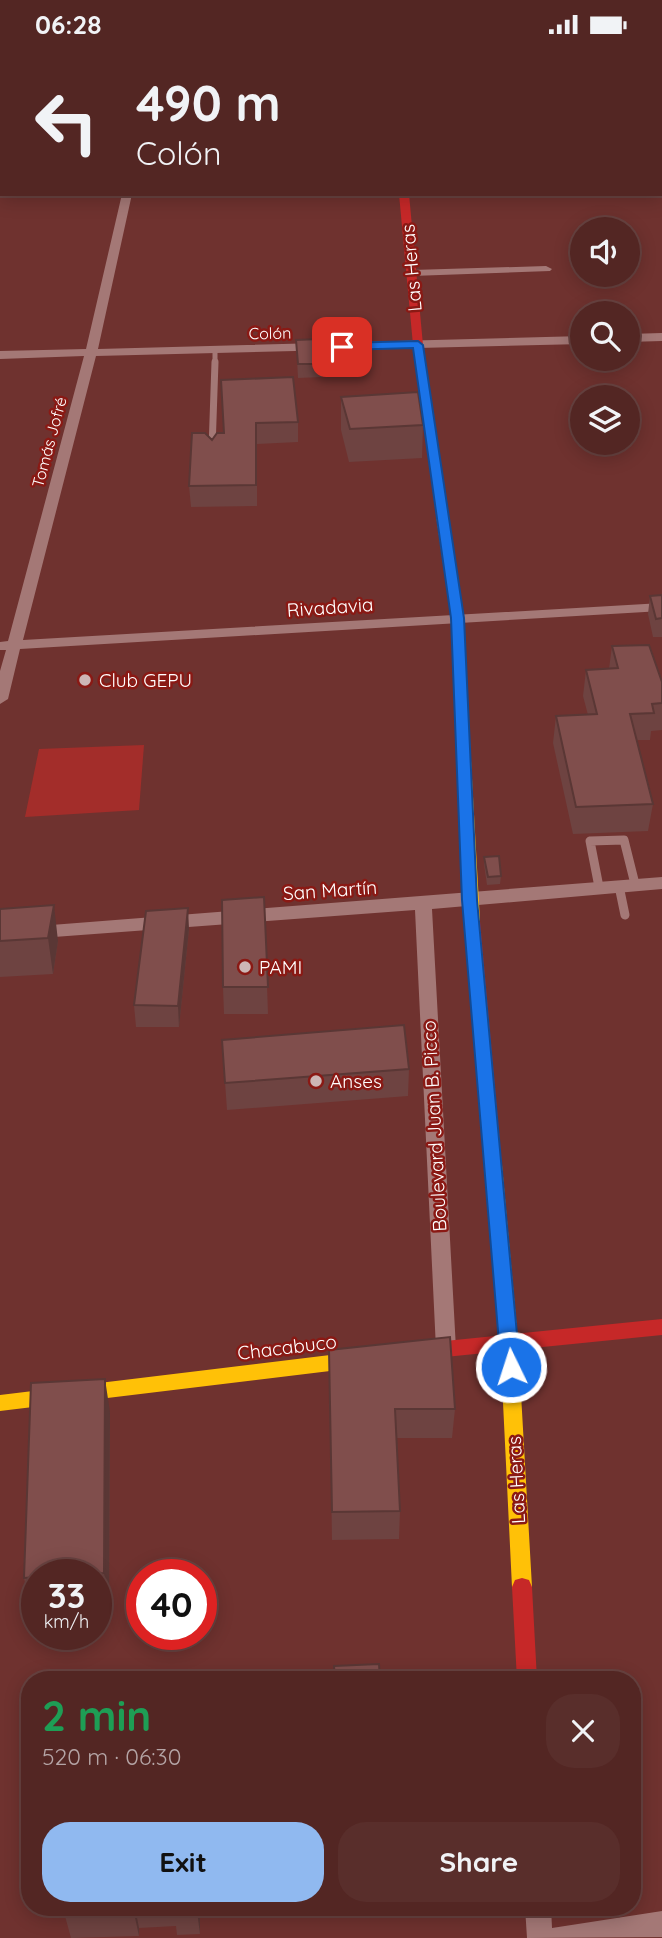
<!DOCTYPE html>
<meta charset="utf-8">
<style>
body{margin:0;font-family:Quicksand,sans-serif;background:#592e2b;color:#f1f3f6;height:100vh;display:flex;flex-direction:column;font-size:26px;white-space:nowrap}
*{box-sizing:border-box;margin:0}
p{font-size:23px;color:#b5a5a6}
.icon{flex:none;width:38px;height:38px;fill:none;stroke:currentColor;stroke-width:2;stroke-linecap:round;stroke-linejoin:round}
.map{position:relative;flex:1;overflow:hidden}
.details{position:absolute;left:21px;top:1622px;width:620px;height:245px;display:flex;flex-direction:column;background:#532623;border-radius:28px;box-shadow:0 4px 18px #0003,0 0 0 2px #694341}
.details>*{flex:none}
.guide{position:absolute;left:0px;top:0px;width:663px;height:147px;box-shadow:0 4px 18px #0003,0 0 0 2px #694341;background:#532623;color:#f1f3f6;overflow:hidden}
.tools{position:absolute;left:570px;top:168px;display:grid;gap:14px}
.tools a{display:grid;place-items:center;width:70px;height:70px;border-radius:50%;background:#532623;box-shadow:0 4px 18px #0003,0 0 0 2px #694341;font-size:35px}
.speed{position:absolute;left:21px;top:1510px;display:flex;gap:14px;font-size:35px;font-weight:700;text-align:center}
.speed>*{display:grid;place-content:center;width:91px;height:91px;border-radius:50%;background:#532623;box-shadow:0 4px 18px #0003,0 0 0 2px #694341;line-height:1}
.speed small{font-size:18px;font-weight:400}
.speed .limit{border:10px solid #d22;background:#fff;color:#111}
.pin{position:absolute;display:grid;place-items:center;width:60px;height:60px;color:#fff;margin:-30px;border-radius:14px;box-shadow:0 4px 10px #0006}
.me{position:absolute;width:77px;margin:-38px;rotate:356deg;stroke-linejoin:round;filter:drop-shadow(0 0 5px #0008)}
.turn{display:flex;align-items:center;gap:24px;height:147px;padding:0 21px;font-size:32px}
.turn .icon{width:91px;height:91px;stroke-width:2.5}
.turn b{display:block;font-size:49px;line-height:60px}
.round{display:grid;place-items:center;flex:none;width:74px;height:74px;border-radius:28px;background:#592e2b}
.overview{display:flex;align-items:center;justify-content:space-between;height:119px;padding:0 21px}
h1{font-size:42px;font-weight:700;line-height:52px;color:#1e9e55}
.cta{display:flex;gap:14px;margin-top:auto;padding:14px 21px}
.cta a{flex:1;height:80px;border-radius:28px;background:#90b9f0;color:#111;font-size:28px;font-weight:700;line-height:80px;text-align:center}
.cta a+a{background:#592e2b;color:#f1f3f6}
.status{display:flex;justify-content:space-between;align-items:center;height:49px;padding:0 35px;background:#532623;direction:ltr}
.status svg{height:19px;fill:currentColor}
.map>svg:first-child{display:block}
.green{fill:#a32d2a}
.lines{fill:none;stroke-linecap:round;stroke-linejoin:round}
.lane-far2{stroke:#a47876;stroke-width:5}
.lane-far1{stroke:#a47876;stroke-width:7}
.lane{stroke:#a47876;stroke-width:9}
.street{fill:#a47876;fill-rule:evenodd}
.slow{fill:#ffc107;fill-rule:evenodd}
.jam{fill:#c62828;fill-rule:evenodd}
.wall{fill:#6e4341}
.shaded-wall{fill:#5a3735}
.building{fill:#804e4c;stroke:#5a3735;stroke-width:2}
.route{fill:#1a73e8;stroke:#114b97;stroke-width:2}
.poi-dot{fill:#cdb7b6;stroke:#8a1914;stroke-width:2.5}
.labels{text-anchor:middle;dominant-baseline:central;stroke-width:5;stroke-linejoin:round;paint-order:stroke}
.far-street-label{font-size:16px;fill:#fff;stroke:#8a1914}
.street-label{font-size:19px;fill:#fff;stroke:#8a1914}
.poi-label{font-size:19px;fill:#fff;stroke:#8a1914;text-anchor:start}
</style>
<div class="status"><b>06:28</b><svg viewBox="0 0 49 12"><path d="M0 12V9h3v3zM5 12V6h3v6zM10 12V3h3v9zM15 12V0h3v12zM26 1h20v11H26zM47 4h2v5h-2z"/></svg></div>
<div class="map">
<svg width="662" height="1889" viewBox="0 0 662 1889">
<rect width="100%" height="100%" fill="#6f322f"/>
<path class="green" d="M 144,696 L 139,761 L 25,768 L 39,700 Z"/>
<g class="lines">
<path class="lane-far2" d="M 215,315 L 215,301"/>
<path class="lane-far1" d="M 212,400 L 215,313"/>
<path class="lane" d="M 619,837 L 625,866
M 599,838 L 590,792 L 624,791 L 635,835"/>
<path class="street" d="M 148,0 L 158,0 L 147,2 Z
M 381,0 L 391,0 L 391,2 L 381,2 Z
M 643,0 L 653,0 L 653,2 L 643,2 Z
M 0,133 L 2,133 L 2,139 L 0,139 Z
M 122,145 L 132,145 L 98,300 L 583,287 L 583,295 L 96,307 L 23,591 L 662,554 L 662,562 L 20,600 L 8,650 L 0,655 L 0,622 L 6,601 L 0,601 L 0,593 L 8,592 L 84,307 L 0,310 L 0,302 L 86,300 Z
M 546,217 L 552,220 L 550,222 L 412,227 L 406,224 L 412,221 Z
M 662,284 L 662,292 L 628,293 L 628,285 Z
M 662,828 L 662,840 L 432,860 L 456,1300 L 453,1306 L 446,1309 L 439,1306 L 436,1300 L 415,861 L 0,892 L 0,880 Z
M 525,1858 L 551,1858 L 552,1879 L 662,1862 L 662,1888 L 527,1889 Z"/>
<path class="slow" d="M 442,462 L 448,466 L 463,569 L 480,872 L 472,877 L 464,872 L 451,569 L 436,466 Z
M 493,1109 L 499,1111 L 502,1116 L 518,1292 L 532,1538 L 529,1545 L 522,1547 L 515,1545 L 512,1538 L 500,1292 L 484,1116 L 487,1111 Z
M 363,1302 L 370,1304 L 372,1310 L 370,1316 L 363,1318 L 0,1362 L 0,1346 Z"/>
<path class="jam" d="M 399,145 L 409,145 L 423,296 L 448,466 L 442,470 L 436,466 L 413,296 Z
M 472,867 L 480,872 L 502,1116 L 499,1121 L 487,1121 L 484,1116 L 464,872 Z
M 662,1270 L 662,1286 L 415,1311 L 408,1309 L 406,1303 L 408,1297 L 415,1295 Z
M 522,1529 L 529,1531 L 532,1538 L 537,1631 L 517,1631 L 512,1538 L 515,1531 Z"/>
</g>
<path class="wall" d="M 296,291 L 322,315 L 322,328 L 298,329 Z
M 221,331 L 298,373 L 298,393 L 257,395 L 257,457 L 191,458 L 189,437 L 212,391 L 224,384 Z
M 341,348 L 423,376 L 422,409 L 349,413 L 341,381 Z
M 662,546 L 662,588 L 653,588 L 648,565 L 650,547 Z
M 612,597 L 662,633 L 662,681 L 651,682 L 650,691 L 636,691 L 653,755 L 648,782 L 573,785 L 553,694 L 556,667 L 588,666 L 583,647 L 586,621 L 609,620 Z
M 484,808 L 501,827 L 500,835 L 487,836 L 484,815 Z
M 264,848 L 268,965 L 224,965 L 223,938 Z
M 0,860 L 58,892 L 53,925 L 0,928 Z
M 189,880 L 179,978 L 136,978 L 134,956 Z
M 222,991 L 409,1020 L 408,1047 L 227,1061 Z
M 329,1301 L 455,1360 L 452,1389 L 397,1389 L 400,1462 L 399,1490 L 332,1491 Z
M 110,1363 L 109,1555 L 96,1556 L 96,1526 L 37,1526 L 37,1560 L 31,1561 L 24,1529 Z
M 66,1858 L 200,1858 L 200,1885 L 177,1886 L 176,1877 L 139,1879 L 139,1887 L 71,1889 L 65,1867 Z
M 266,1858 L 390,1858 L 390,1860 L 267,1869 Z"/>
<path class="shaded-wall" d="M 54,856 L 58,892 L 53,925 L 48,889 Z
M 188,859 L 189,880 L 179,978 L 178,957 Z
M 105,1330 L 110,1363 L 109,1555 L 104,1524 Z
M 135,1858 L 139,1879 L 139,1887 L 134,1864 Z
M 197,1858 L 200,1858 L 200,1885 L 197,1862 Z"/>
<path class="building" d="M 319,290 L 322,315 L 298,315 L 296,291 Z
M 293,328 L 298,373 L 256,374 L 256,436 L 189,437 L 192,384 L 205,384 L 212,391 L 217,384 L 224,384 L 221,331 Z
M 418,343 L 423,376 L 350,380 L 341,348 Z
M 662,546 L 662,569 L 656,570 L 650,547 Z
M 649,596 L 662,633 L 662,654 L 652,655 L 654,664 L 630,665 L 653,755 L 576,758 L 556,667 L 597,665 L 586,621 L 618,619 L 612,597 Z
M 499,807 L 501,827 L 488,828 L 484,808 Z
M 264,848 L 268,938 L 223,938 L 222,851 Z
M 54,856 L 48,889 L 0,892 L 0,860 Z
M 188,859 L 178,957 L 134,956 L 146,862 Z
M 404,976 L 409,1020 L 225,1034 L 222,991 Z
M 450,1288 L 455,1360 L 395,1360 L 400,1462 L 332,1463 L 329,1301 Z
M 105,1330 L 104,1524 L 72,1526 L 37,1526 L 37,1528 L 24,1529 L 31,1334 Z
M 379,1615 L 380,1631 L 335,1631 L 334,1617 Z
M 66,1858 L 135,1858 L 134,1864 L 65,1867 Z
M 174,1858 L 197,1858 L 197,1862 L 174,1863 Z"/>
<path class="route" d="M 418,292 L 423,296 L 464,569 L 477,851 L 520,1318 L 517,1324 L 511,1326 L 504,1324 L 501,1318 L 462,851 L 451,569 L 413,299 L 342,301 L 336,298 L 342,294 Z"/>
<g class="poi-dot">
<circle cx="85" cy="631" r="7"/>
<circle cx="245" cy="918" r="7"/>
<circle cx="316" cy="1032" r="7"/>
</g>
<g class="labels">
<g class="far-street-label">
<text transform="translate(270 284) rotate(-1)">Colón</text>
<text transform="translate(49 393) rotate(-75)">Tomás Jofré</text>
</g>
<g class="street-label">
<text transform="translate(411 219) rotate(-95)">Las Heras</text>
<text transform="translate(330 558) rotate(-4)">Rivadavia</text>
<text transform="translate(330 841) rotate(-4)">San Martín</text>
<text transform="translate(434 1077) rotate(-93)">Boulevard Juan B. Picco</text>
<text transform="translate(287 1298) rotate(-7)">Chacabuco</text>
<text transform="translate(516 1431) rotate(-93)">Las Heras</text>
</g>
<g class="poi-label">
<text x="99" y="631">Club GEPU</text>
<text x="259" y="918">PAMI</text>
<text x="330" y="1032">Anses</text>
</g>
</g>
</svg>
<div class="tools">
<a><svg class="icon" aria-label="sound" viewBox="0 0 24 24"><path d="M4 9h4l5-4v14l-5-4H4zM17 9q2 3 0 6"/></svg></a>
<a><svg class="icon" aria-label="search" viewBox="0 0 24 24"><circle cx="10" cy="10" r="6"/><path d="M15 15l6 6"/></svg></a>
<a><svg class="icon" aria-label="layers" viewBox="0 0 24 24"><path d="M12 4l9 5-9 5-9-5zM3 14l9 5 9-5"/></svg></a>
</div>
<div class="speed"><div>33<small>km/h</small></div><div class="limit">40</div></div>
<div class="pin" style="left:342px;top:298px;background:#d93025"><svg class="icon" aria-label="arrive" viewBox="0 0 24 24"><path d="M6 21V4h12l-3 4 3 4H6"/></svg></div>
<svg class="me" style="left:511px;top:1318px" viewBox="-20 -20 40 40"><circle r="17" fill="#1a73e8" stroke="#fff" stroke-width="3"/><path d="M0-11L8 9 0 5-8 9z" fill="#fff"/></svg>
<div class="guide">
<div class="turn"><svg class="icon" aria-label="left" viewBox="0 0 24 24"><path d="M17 20v-9H6M10 6l-5 5 5 5"/></svg><div><b>490 m</b>Colón</div></div>
</div>
<section class="details">
<div class="overview"><div><h1>2 min</h1><p>520 m · 06:30</p></div><a class="round"><svg class="icon" aria-label="close" viewBox="0 0 24 24"><path d="M6 6l12 12M18 6L6 18"/></svg></a></div>
<div class="cta"><a>Exit</a><a>Share</a></div>
</section>
</div>
